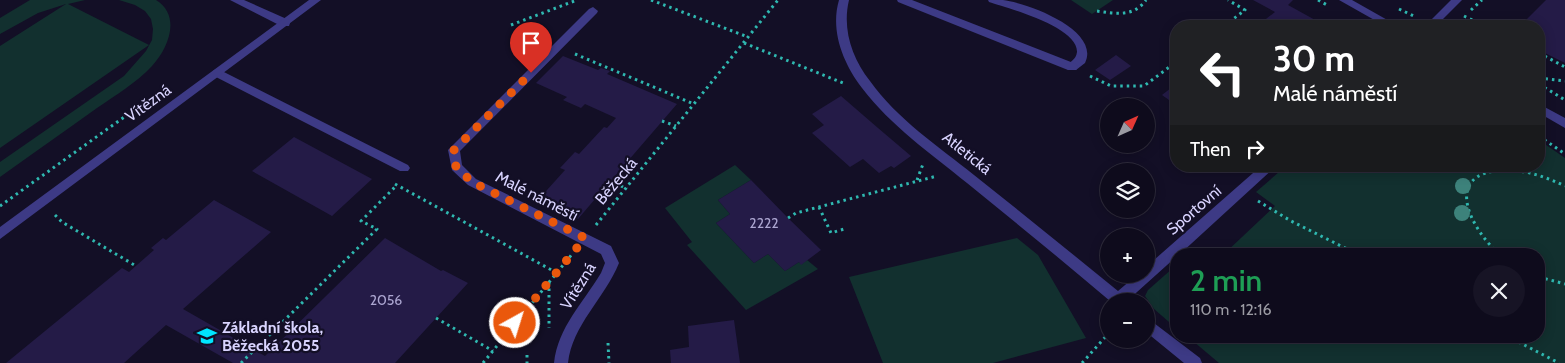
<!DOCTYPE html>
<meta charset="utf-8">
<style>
body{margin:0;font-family:Cabin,sans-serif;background:#171425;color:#f1f3f6;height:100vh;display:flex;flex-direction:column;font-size:19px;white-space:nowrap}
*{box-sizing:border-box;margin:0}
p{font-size:16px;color:#9b9ba3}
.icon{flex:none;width:28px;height:28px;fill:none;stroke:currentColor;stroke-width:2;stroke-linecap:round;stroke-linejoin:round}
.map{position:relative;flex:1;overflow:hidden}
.drawer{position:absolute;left:1170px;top:248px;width:375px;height:95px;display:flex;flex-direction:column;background:#0e0b1c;border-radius:20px;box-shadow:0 2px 12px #0003,0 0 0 1px #2e2b3b}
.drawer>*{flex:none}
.hud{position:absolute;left:1170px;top:20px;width:375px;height:152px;border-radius:20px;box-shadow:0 2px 12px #0003,0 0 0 1px #2e2b3b;background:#202124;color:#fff;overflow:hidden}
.needle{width:32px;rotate:45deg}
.buttons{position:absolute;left:1100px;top:98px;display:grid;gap:10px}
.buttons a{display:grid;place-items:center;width:55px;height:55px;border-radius:50%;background:#0e0b1c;box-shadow:0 2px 12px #0003,0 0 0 1px #2e2b3b;font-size:25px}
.pin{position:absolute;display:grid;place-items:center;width:42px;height:42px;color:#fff;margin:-51px -21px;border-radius:50% 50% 50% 0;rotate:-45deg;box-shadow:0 0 5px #0007}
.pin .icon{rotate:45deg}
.me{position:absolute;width:55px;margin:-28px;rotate:39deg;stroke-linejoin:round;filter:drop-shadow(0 0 4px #0008)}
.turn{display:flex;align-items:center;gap:18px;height:105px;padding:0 20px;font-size:22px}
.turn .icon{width:65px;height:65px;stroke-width:2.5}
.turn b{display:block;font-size:35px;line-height:42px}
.then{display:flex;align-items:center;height:48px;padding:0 20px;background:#0003;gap:10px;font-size:19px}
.round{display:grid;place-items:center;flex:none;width:52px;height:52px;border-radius:26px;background:#171425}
.overview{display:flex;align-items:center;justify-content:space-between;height:85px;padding:0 20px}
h1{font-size:30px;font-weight:600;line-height:38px;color:#1e9e55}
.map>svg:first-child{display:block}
.green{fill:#12302f}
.building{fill:#241b47}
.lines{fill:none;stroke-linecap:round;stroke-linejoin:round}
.path{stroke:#2fb8b0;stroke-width:3;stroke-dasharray:2.5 4;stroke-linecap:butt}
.lane{fill:#3d3a85;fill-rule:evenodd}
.street{fill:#3d3a85;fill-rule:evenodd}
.tree{fill:#3d827b}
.route{stroke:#ea580c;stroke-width:9;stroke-dasharray:0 16.2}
.labels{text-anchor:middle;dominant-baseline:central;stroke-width:4.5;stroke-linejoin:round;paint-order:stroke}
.number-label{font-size:14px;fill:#aca6d1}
.street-label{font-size:16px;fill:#d9d4ff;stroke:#130f26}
.poi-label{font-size:16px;font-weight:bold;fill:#d9d4ff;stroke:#130f26;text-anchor:start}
</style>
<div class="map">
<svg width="1565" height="363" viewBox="0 0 1565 363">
<rect width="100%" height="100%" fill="#130f26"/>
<path class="green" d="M 30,0 L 85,0 L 68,4 L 149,45 L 0,148 L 0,46 L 66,4 L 38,13 L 0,34 L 0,18 Z
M 119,0 L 156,0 C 182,16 168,49 152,66 C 136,83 116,95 97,108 C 65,131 32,154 0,177 L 0,162 L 124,76 L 146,51 L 152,40 L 153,29 L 151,19 L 145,11 L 135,5 Z
M 1071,0 L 1113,0 L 1092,14 Z
M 1539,140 L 1565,158 L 1565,363 L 1219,363 L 1187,336 L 1539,336 L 1539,254 L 1224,254 L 1275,206 L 1256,192 L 1286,166 L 1539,166 Z
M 735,165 L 751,180 L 718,200 L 730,214 L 716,223 L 754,263 L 768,254 L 785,271 L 799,262 L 801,264 L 807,260 L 818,269 L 746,310 L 687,245 L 692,242 L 665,208 Z
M 1017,238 L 1038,255 L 1086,338 L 993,363 L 883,363 L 849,277 Z
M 1173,268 L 1176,270 L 1176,328 L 1154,309 L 1145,296 L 1148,290 Z"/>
<path class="building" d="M 1253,0 L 1293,0 L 1288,5 L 1326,26 L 1257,26 L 1275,12 Z
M 1546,0 L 1565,0 L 1565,63 L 1539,50 L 1539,26 L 1520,26 Z
M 1116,55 L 1131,66 L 1110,80 L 1095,70 Z
M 563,56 L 598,70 L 601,68 L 610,71 L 607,74 L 677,104 L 615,176 L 619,178 L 615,183 L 612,187 L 607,185 L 578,219 L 538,200 L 565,170 L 560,168 L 575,152 L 579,154 L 604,127 L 607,128 L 616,118 L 585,104 L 581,108 L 563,100 L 567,97 L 536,83 Z
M 1176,84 L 1176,105 L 1162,95 Z
M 841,96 L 878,128 L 911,156 L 894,168 L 891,166 L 879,173 L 863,159 L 850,167 L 812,133 L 824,125 L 812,114 Z
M 294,137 L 372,179 L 332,216 L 252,171 Z
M 751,180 L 788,218 L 821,250 L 801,265 L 799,262 L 785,271 L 768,254 L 754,263 L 716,223 L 730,214 L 718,200 Z
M 214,200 L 271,232 L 183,309 L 265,356 L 385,238 L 441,271 L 443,270 L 468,283 L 395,363 L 233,363 L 166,325 L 124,363 L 6,363 L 122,268 L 129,272 L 154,250 L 151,248 L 163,238 L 166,240 Z
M 734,320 L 740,363 L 671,363 L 670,350 L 689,347 L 688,326 Z"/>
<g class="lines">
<path class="path" d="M 651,0 L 748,37
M 1318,0 L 1327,5
M 1399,9 L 1416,17
M 1471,10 L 1482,0
M 1097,11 C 1116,14 1134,17 1146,0
M 1464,16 L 1485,26
M 1462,20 L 1464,26
M 511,25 L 577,0
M 1224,26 L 1245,10 L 1228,0
M 744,43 L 843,83
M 1539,53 L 1565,67
M 575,54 L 694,104
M 1171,65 L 1176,69
M 1090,76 L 1111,86 L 1144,86 L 1176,62
M 1539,78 L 1565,81
M 1539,84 L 1565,100
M 662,121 L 676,126
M 1539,136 L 1565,154
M 917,180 L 923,164
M 615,183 L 627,189
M 395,184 L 557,273
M 1258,201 L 1291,221 L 1357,254
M 0,206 L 127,115
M 819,207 L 831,233 L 844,229
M 55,215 L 62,222 L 136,266
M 788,218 L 796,213 L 937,176
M 596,225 L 778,0
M 1499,254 C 1470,228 1441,172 1505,170 C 1526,170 1546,177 1565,186
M 1539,277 L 1565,284
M 549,282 L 549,328
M 436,318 L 493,351
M 1507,336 L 1559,363
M 608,343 L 609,363
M 527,355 L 527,363
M 241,363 L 377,229 L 361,221 L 397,185
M 483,363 L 573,253
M 1082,363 L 1109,333"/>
<path class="lane" d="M 230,0 L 244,0 L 289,20 L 290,23 L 289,26 L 281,26 Z
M 988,0 C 993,0 998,0 1003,0 C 1028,3 1101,30 1085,63 L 1076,70 L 1068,70 L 1066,67 C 1070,61 1076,60 1077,52 C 1078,27 1008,8 989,2 Z
M 218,69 L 408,165 L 410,168 L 408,171 L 400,171 L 214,76 L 212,73 L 214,70 Z"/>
<path class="street" d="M 309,0 L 321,0 L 0,239 L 0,227 Z
M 839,0 L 849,0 C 842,29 852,58 870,81 C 897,119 938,146 974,175 C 1022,213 1070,252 1118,291 L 1138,274 L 1146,274 L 1146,267 L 1261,166 L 1276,166 L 1180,254 L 1176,254 L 1176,257 L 1127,301 L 1110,301 C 1063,261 1015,222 967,183 C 930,153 891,126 862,88 C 843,63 830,31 839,0 Z
M 897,0 L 912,0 L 1076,64 L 1078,67 L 1076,70 L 1068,70 L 898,2 Z
M 1339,0 L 1352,0 L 1398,26 L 1385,26 Z
M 1451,0 L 1462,0 L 1436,26 L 1425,26 Z
M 593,7 L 598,11 L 597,13 L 460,151 L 462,165 L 476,179 L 611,246 L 619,263 C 605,298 572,325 568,363 L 554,363 C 558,327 583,303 601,273 L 605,263 L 601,254 L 468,185 L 452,170 L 448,150 L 589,9 Z
M 1539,104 L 1565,118 L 1565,128 L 1539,113 Z
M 1146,317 L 1200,358 L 1202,363 L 1184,363 L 1146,332 Z"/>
</g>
<g class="tree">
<circle cx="1463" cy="186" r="8"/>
<circle cx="1462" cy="213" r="8"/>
</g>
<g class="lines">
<path class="route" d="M 515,323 L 585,238 L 472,182 L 456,167 L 454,150 L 531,73"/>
</g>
<defs>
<symbol id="school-bare" viewBox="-9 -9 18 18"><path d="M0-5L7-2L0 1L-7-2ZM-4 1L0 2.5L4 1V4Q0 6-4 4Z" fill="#00e5ff" stroke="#130f26" stroke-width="2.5" paint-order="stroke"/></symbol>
</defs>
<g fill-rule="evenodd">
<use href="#school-bare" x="193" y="322" width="28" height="28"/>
</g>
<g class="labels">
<g class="number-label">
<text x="764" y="223">2222</text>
<text x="386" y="300">2056</text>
</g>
<g class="street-label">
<text transform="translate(148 103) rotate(-36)">Vítězná</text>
<text transform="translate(967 153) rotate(39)">Atletická</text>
<text transform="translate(616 181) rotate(-50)">Běžecká</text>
<text transform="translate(537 196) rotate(27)">Malé náměstí</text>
<text transform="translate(1194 210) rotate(-41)">Sportovní</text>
<text transform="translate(578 286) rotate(-58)">Vítězná</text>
</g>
<g class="poi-label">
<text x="222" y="327">Základní škola,<tspan x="222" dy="18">Běžecká 2055</tspan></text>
</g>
</g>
</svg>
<div class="buttons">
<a><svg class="needle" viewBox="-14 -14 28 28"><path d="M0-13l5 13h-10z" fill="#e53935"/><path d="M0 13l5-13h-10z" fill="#9b9ba3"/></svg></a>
<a><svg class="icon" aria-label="layers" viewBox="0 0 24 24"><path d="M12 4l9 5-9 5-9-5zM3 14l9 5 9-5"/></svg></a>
<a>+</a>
<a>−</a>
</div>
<div class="pin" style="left:531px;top:73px;background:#d93025"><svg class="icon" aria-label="arrive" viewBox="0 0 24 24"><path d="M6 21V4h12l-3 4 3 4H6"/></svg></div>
<svg class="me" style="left:515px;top:323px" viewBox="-20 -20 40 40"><circle r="17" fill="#ea580c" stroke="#fff" stroke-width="3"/><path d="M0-11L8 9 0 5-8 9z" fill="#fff"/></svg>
<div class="hud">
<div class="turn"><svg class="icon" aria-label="left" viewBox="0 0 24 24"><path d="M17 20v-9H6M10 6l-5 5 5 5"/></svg><div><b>30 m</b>Malé náměstí</div></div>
<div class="then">Then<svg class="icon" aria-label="right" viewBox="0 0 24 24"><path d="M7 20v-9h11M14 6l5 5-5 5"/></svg></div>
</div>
<section class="drawer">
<div class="overview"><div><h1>2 min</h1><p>110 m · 12:16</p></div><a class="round"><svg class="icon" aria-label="close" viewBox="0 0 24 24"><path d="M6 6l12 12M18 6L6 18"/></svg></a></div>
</section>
</div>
